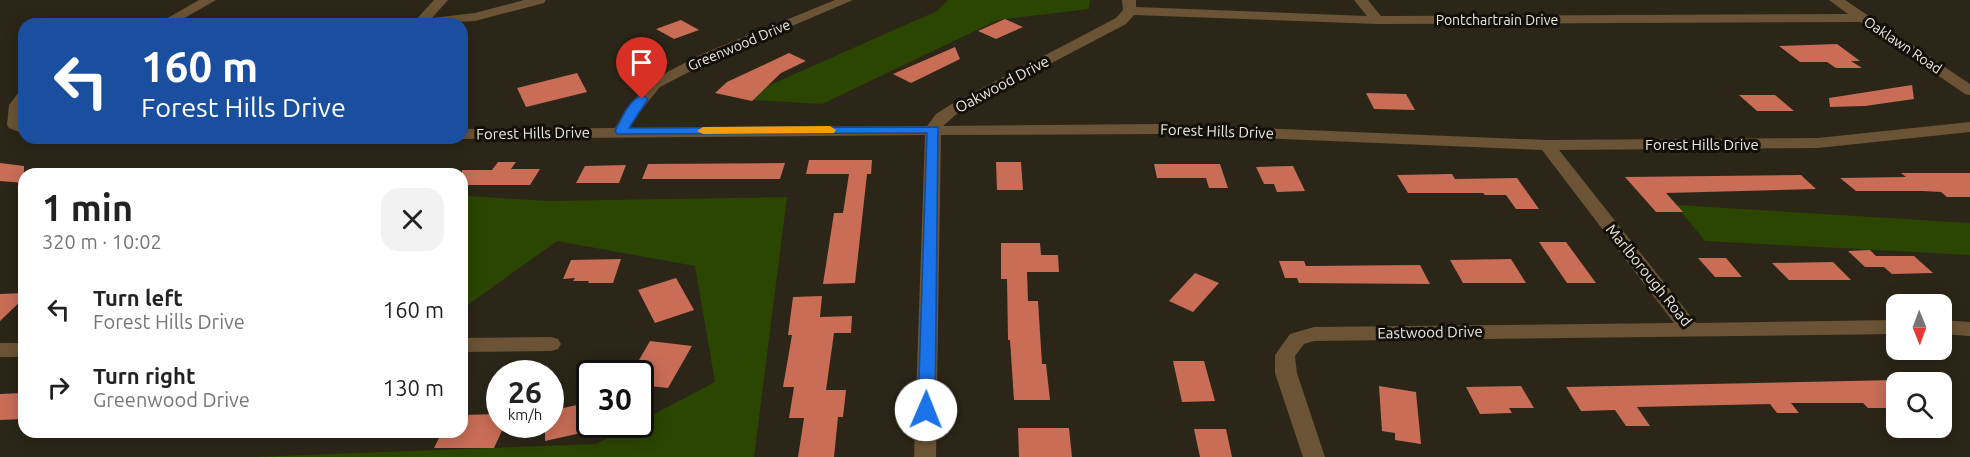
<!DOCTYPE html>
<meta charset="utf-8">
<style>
body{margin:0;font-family:Ubuntu,sans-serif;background:#f2f2f2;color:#222;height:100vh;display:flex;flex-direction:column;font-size:22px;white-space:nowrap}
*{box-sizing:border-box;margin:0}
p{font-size:20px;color:#767676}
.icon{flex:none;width:33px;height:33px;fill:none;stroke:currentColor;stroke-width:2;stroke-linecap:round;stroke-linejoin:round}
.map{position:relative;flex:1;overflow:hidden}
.drawer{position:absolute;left:18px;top:168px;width:450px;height:270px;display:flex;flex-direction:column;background:#fff;border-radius:18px;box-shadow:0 3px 15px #0003}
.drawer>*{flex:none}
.banner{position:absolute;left:18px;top:18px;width:450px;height:126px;border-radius:18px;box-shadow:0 3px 15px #0003;background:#1a4fa0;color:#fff;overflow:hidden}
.needle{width:39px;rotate:179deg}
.controls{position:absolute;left:1886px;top:294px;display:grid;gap:12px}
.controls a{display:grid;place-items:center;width:66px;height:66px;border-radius:12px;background:#fff;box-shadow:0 3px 15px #0003;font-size:30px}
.speed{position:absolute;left:486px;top:360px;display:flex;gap:12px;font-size:30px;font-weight:700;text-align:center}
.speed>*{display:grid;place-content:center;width:78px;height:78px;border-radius:50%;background:#fff;box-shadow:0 3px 15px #0003;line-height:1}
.speed small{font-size:15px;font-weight:400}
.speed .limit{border:3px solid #111;border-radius:9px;background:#fff;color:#111}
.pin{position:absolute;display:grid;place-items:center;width:51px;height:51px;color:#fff;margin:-62px -26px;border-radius:50% 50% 50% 0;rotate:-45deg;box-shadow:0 0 6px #0007}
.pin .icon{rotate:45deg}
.me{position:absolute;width:66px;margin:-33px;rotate:1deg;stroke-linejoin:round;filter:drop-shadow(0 0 4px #0008)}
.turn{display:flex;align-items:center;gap:21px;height:126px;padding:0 24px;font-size:27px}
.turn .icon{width:78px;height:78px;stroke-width:2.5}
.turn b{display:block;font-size:42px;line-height:51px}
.round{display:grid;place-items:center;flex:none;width:63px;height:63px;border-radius:18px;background:#f2f2f2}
.headline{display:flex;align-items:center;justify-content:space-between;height:102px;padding:0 24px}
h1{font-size:36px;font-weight:600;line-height:45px}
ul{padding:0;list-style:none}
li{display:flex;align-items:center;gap:18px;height:78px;padding:0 24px}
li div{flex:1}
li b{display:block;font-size:22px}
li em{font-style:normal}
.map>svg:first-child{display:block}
.green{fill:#2b4600}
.building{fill:#c96d57}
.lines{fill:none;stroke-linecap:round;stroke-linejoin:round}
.minor{fill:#6a5435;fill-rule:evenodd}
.route{fill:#1a73e8;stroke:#114b97;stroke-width:1.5}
.slow{fill:#f59e0b}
.labels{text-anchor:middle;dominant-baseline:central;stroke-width:6;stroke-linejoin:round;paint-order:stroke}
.far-street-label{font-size:14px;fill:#ece9df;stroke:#121009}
.street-label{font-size:15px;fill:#ece9df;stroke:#121009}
</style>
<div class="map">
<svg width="1970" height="457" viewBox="0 0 1970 457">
<rect width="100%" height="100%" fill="#2c2618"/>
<path class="green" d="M 948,0 L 1090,0 L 1089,9 L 998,20 L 822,104 L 738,99 L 937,11 Z
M 469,196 L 547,201 L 787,197 L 754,457 L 253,457 L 596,444 L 633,425 L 640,424 L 641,421 L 715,382 L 695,266 L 557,241 L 469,304 L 462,305 L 462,199 Z
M 1676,205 L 1970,223 L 1970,255 L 1705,241 Z"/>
<path class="building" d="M 1005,19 L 1023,27 L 996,39 L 978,31 Z
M 681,20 L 699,30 L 674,39 L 656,29 Z
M 1837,44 L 1860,61 L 1851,61 L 1862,68 L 1836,68 L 1827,62 L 1800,62 L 1779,46 Z
M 955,47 L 960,59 L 911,83 L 893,74 Z
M 789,53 L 806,61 L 781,73 L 752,101 L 715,93 L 727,82 Z
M 577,73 L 587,92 L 526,107 L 517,88 Z
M 1912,85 L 1914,99 L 1865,106 L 1830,107 L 1829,98 Z
M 1366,93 L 1406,94 L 1415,110 L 1374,109 Z
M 1739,95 L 1775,95 L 1794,111 L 1757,111 Z
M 809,160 L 872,160 L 871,174 L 867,174 L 855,283 L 823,284 L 834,213 L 843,213 L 849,174 L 806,174 Z
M 498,162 L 516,162 L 511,169 L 540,169 L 530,185 L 462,185 L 462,170 L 492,170 Z
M 996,162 L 1021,162 L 1023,190 L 997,190 Z
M 0,163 L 24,166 L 24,183 L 0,181 Z
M 785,163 L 780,179 L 642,179 L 648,164 Z
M 1154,164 L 1220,164 L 1228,188 L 1209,188 L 1206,178 L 1157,178 Z
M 626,165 L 619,183 L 576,183 L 585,166 Z
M 1293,166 L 1305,191 L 1277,192 L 1274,184 L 1264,184 L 1256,167 Z
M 1901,173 L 1970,173 L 1970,197 L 1947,197 L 1941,192 L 1923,191 L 1856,191 L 1840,178 L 1906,177 Z
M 1452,174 L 1455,179 L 1517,178 L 1539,209 L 1516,209 L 1506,195 L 1485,195 L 1483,193 L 1408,193 L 1397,175 Z
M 1801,175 L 1816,189 L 1666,193 L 1683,212 L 1656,212 L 1625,177 Z
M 1539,242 L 1566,242 L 1596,283 L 1567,283 Z
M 1001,243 L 1040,243 L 1041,255 L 1058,255 L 1059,272 L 1027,272 L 1028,301 L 1038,301 L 1042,364 L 1046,364 L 1050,400 L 1014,400 L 1010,340 L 1008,340 L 1007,279 L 1001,279 Z
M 1870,250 L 1876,256 L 1914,256 L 1933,273 L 1892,274 L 1884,267 L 1865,267 L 1848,251 Z
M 1698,258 L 1726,258 L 1742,277 L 1715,277 Z
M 621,259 L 613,283 L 588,283 L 589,281 L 573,281 L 575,278 L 563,279 L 571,260 Z
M 1511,259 L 1526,283 L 1463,283 L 1450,260 Z
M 1279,261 L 1304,261 L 1306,266 L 1420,265 L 1430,284 L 1299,283 L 1297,278 L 1285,278 Z
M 1833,262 L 1851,280 L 1789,280 L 1772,263 Z
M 1195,273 L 1219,283 L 1193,312 L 1169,301 Z
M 676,278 L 694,310 L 655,323 L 638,290 Z
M 24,293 L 24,298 L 0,321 L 0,294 Z
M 822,296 L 820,317 L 852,316 L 851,333 L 834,333 L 826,390 L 846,390 L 843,417 L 838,417 L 834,457 L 798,457 L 804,418 L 789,418 L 794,387 L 783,387 L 792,335 L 788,335 L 793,297 Z
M 650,341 L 692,346 L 668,388 L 640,385 L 640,374 L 631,374 Z
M 1173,361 L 1204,361 L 1215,401 L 1182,402 Z
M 1896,380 L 1896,408 L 1868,408 L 1863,403 L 1791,403 L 1799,413 L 1777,413 L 1770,404 L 1637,407 L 1650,426 L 1626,426 L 1615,410 L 1581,411 L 1566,387 Z
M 1379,386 L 1416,392 L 1421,444 L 1395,440 L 1395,433 L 1382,431 Z
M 1521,386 L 1534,408 L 1509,408 L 1512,413 L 1480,414 L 1466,387 Z
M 24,393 L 24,419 L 0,420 L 0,394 Z
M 590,402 L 590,431 L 545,441 L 545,424 L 550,424 L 550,411 Z
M 500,414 L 500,424 L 505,424 L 494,448 L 434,448 L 442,432 L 462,432 L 462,415 Z
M 1018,428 L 1069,428 L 1072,457 L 1019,457 Z
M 1194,429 L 1226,429 L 1232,457 L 1200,457 Z"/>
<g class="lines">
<path class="minor" d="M 199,0 L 216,0 L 174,24 L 157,24 Z
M 434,0 L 448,0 L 432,18 L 475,13 L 524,0 L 546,0 L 544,3 L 475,21 L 412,24 Z
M 835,0 L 853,0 L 712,60 L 660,87 L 637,115 L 630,128 L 927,126 L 936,114 L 950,105 L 1116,18 L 1123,10 L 1122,0 L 1136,0 L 1136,7 L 1367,16 L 1354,0 L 1368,0 L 1381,16 L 1848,14 L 1829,0 L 1845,0 L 1970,84 L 1970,95 L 1965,94 L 1860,22 L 1377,24 L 1134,15 L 1126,24 L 960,111 L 943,126 L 1160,124 L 1547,140 L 1818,138 L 1970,122 L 1970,132 L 1818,148 L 1559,150 L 1696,323 L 1896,320 L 1896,334 L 1314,341 L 1304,344 L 1295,356 L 1297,373 L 1325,457 L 1303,457 L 1275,373 L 1275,355 L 1290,334 L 1314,327 L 1674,323 L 1542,150 L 1160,134 L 941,135 L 936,457 L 914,457 L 925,135 L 462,139 L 459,138 L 462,138 L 462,129 L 615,128 L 625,111 L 650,81 L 702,54 Z
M 24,90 L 24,134 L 9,128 L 7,125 L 9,105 L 19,92 Z
M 1941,320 L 1970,322 L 1970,336 L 1941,334 Z
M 551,337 L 558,339 L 561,344 L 558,349 L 551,351 L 462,352 L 462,338 Z
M 0,343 L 24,343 L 24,357 L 0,357 Z"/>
</g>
<path class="route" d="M 642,95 L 648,99 L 629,128 L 938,127 L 935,410 L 932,415 L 921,415 L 918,410 L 927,133 L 617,134 L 615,131 C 621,119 629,100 642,95 Z"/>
<path class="slow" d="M 830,126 L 836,130 L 834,133 L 703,134 L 697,131 L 703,127 Z"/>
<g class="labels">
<g class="far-street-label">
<text x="1497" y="20">Pontchartrain Drive</text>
<text transform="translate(739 45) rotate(-23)">Greenwood Drive</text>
<text transform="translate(1903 45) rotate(34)">Oaklawn Road</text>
</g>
<g class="street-label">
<text transform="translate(1002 84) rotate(-28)">Oakwood Drive</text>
<text transform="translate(1217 131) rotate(2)">Forest Hills Drive</text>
<text transform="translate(533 133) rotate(-1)">Forest Hills Drive</text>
<text x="1702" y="144">Forest Hills Drive</text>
<text transform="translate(1649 275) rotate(51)">Marlborough Road</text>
<text transform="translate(1430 332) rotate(-1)">Eastwood Drive</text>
</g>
</g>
</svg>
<div class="controls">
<a><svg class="needle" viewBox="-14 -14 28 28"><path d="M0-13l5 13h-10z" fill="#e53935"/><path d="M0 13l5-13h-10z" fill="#767676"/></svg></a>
<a><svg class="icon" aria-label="search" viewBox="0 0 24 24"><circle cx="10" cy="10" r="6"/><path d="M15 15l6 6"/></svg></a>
</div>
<div class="speed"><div>26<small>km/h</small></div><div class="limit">30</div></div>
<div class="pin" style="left:642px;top:99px;background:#d93025"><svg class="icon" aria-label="arrive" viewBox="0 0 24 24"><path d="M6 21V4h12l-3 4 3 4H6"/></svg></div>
<svg class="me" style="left:926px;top:410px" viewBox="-20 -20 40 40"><circle r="19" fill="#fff"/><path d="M0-13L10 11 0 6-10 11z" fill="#1a73e8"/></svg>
<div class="banner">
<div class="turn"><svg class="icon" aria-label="left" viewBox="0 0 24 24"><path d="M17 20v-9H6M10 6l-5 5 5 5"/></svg><div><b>160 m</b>Forest Hills Drive</div></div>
</div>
<section class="drawer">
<div class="headline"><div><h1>1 min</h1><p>320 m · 10:02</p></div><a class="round"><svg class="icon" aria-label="close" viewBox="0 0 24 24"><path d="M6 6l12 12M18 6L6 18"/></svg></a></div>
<ul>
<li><svg class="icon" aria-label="left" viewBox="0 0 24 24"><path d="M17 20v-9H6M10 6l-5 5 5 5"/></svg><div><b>Turn left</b><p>Forest Hills Drive</p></div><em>160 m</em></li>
<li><svg class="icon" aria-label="right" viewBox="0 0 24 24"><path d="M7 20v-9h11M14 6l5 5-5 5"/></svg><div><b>Turn right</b><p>Greenwood Drive</p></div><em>130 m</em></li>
</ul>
</section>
</div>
